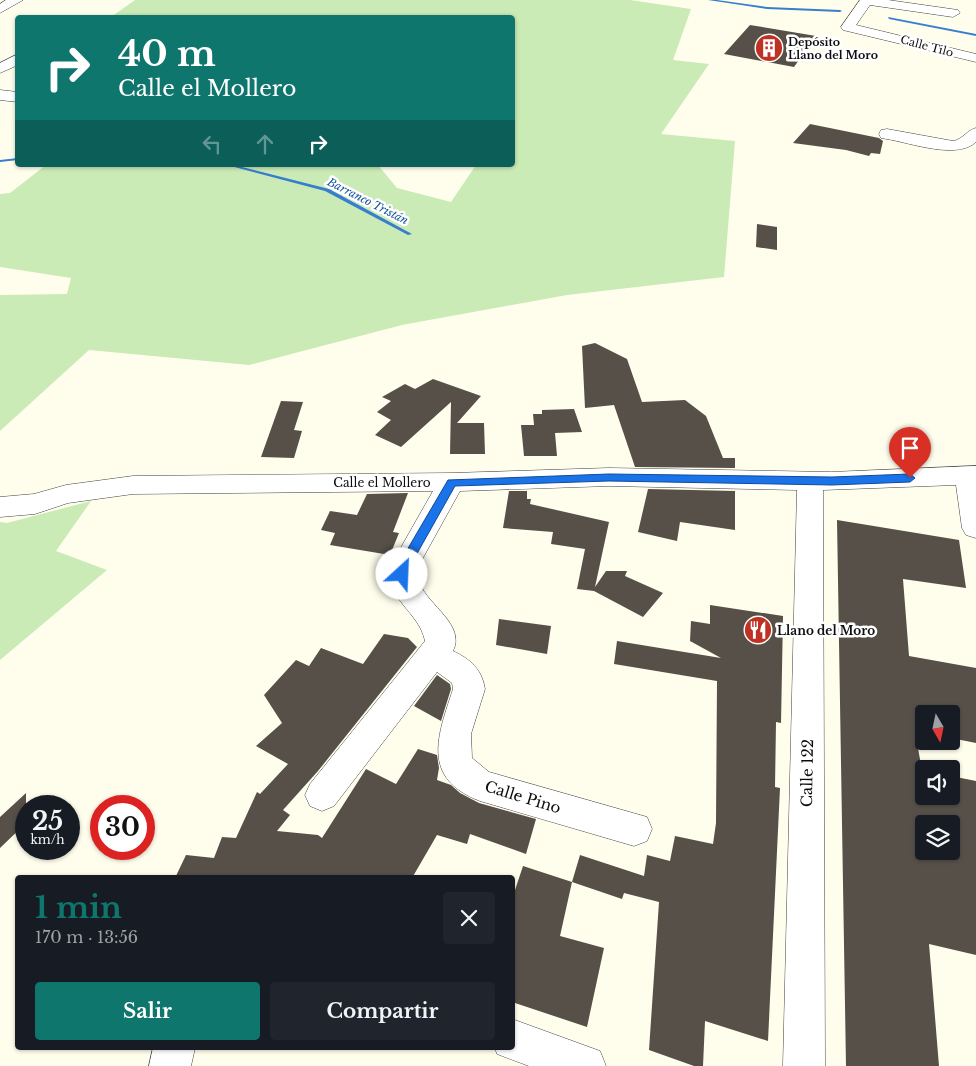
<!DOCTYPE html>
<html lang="es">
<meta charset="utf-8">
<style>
body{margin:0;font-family:"Libre Baskerville",serif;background:#20242c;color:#f1f3f6;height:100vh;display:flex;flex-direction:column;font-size:19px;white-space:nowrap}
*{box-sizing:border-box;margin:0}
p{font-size:16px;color:#9ea1a6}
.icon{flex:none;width:28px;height:28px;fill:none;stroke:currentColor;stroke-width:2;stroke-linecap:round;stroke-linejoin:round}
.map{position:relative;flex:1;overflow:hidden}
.drawer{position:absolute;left:15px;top:875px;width:500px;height:175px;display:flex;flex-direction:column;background:#171b24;border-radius:5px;box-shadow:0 1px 4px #0004}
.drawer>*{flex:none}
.top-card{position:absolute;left:15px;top:15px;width:500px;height:152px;border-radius:5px;box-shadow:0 1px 4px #0004;background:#0f766e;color:#fff;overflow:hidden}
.needle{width:32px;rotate:171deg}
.buttons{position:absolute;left:915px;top:705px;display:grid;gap:10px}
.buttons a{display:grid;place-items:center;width:45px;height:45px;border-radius:5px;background:#171b24;box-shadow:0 1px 4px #0004;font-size:25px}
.speed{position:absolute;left:15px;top:795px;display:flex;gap:10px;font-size:25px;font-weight:700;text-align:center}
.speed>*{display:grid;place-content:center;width:65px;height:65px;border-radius:50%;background:#171b24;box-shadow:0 1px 4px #0004;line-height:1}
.speed small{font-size:12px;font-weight:400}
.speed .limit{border:8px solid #d22;background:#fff;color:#111}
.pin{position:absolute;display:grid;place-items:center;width:42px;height:42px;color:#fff;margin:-51px -21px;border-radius:50% 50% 50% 0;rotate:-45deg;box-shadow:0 0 5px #0007}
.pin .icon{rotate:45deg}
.me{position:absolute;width:55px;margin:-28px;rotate:25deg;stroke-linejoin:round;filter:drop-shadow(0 0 4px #0008)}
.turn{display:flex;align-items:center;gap:18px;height:105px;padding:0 20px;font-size:22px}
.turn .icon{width:65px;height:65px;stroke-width:2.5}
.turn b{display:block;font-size:35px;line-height:42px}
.lanes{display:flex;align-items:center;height:48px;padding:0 20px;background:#0003;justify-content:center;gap:25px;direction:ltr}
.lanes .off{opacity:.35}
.round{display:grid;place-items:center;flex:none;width:52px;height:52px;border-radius:5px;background:#20242c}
.head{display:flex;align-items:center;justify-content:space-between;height:85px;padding:0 20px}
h1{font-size:30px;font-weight:700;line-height:38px;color:#0f766e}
.primary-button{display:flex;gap:10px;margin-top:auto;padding:10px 20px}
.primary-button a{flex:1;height:58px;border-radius:5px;background:#0f766e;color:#fff;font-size:20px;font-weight:700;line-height:58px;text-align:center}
.primary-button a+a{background:#20242c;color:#f1f3f6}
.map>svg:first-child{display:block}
.green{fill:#caeab6}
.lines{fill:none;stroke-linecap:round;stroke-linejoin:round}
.stream{fill:#377ecf;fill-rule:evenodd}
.building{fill:#565049;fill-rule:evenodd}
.minor-casing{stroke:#404040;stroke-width:1}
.minor{fill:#fff;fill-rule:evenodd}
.route{fill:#1a73e8;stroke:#114b97}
.labels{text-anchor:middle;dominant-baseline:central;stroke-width:5;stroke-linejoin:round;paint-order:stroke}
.far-poi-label{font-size:11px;font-weight:bold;fill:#0d0d0d;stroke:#fff;text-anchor:start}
.far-street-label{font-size:11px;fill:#0d0d0d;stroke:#fff}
.far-water-label{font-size:11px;font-style:italic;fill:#1551a0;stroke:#fff}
.street-label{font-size:12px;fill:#0d0d0d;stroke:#fff}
.poi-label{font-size:12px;font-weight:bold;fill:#0d0d0d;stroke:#fff;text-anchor:start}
.near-street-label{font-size:15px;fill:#0d0d0d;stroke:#fff}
</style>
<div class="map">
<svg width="976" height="1066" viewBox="0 0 976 1066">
<rect width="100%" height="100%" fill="#fffeed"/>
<path class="green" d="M 135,0 L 630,0 L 691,9 L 673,60 L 709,64 L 661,134 L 735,141 L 724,277 L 567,295 L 402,325 L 249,365 L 89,350 L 0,431 L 0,295 L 67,294 L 71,278 L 0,267 L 0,194 L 10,193 L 46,165 L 378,165 L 397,188 L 451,202 L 476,165 L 512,165 L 512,18 L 111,17 Z
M 91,501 L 56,551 L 107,570 L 0,660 L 0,522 L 7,523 Z"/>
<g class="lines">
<path class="stream" d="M 708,0 L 717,0 L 767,7 L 840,10 L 842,11 L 840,12 L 767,9 Z
M 888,17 L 976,34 L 976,36 L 889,19 Z
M 18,158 L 18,160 L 0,162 L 0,160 Z
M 227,165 L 234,165 L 329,189 L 412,234 L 408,235 L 325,191 Z"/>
</g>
<path class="building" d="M 750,25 L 816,36 L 794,67 L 724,54 Z
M 810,124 L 879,138 L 883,141 L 880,154 L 871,153 L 869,156 L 846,150 L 793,143 Z
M 757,224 L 777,227 L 777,250 L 756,247 Z
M 595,343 L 627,359 L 642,402 L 685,400 L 706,416 L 723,458 L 735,458 L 735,468 L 635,467 L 614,405 L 585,408 L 582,346 Z
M 433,379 L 481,396 L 457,423 L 484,423 L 485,454 L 450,454 L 451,402 L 401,447 L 375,435 L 391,420 L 377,412 L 391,401 L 382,397 L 405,384 L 415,389 Z
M 281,401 L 303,402 L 294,430 L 302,431 L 294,458 L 261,457 Z
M 574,409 L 582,432 L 555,433 L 557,456 L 524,456 L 521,425 L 534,425 L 533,414 L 542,414 L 542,410 Z
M 648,489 L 735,491 L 735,530 L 680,522 L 677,541 L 638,532 Z
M 509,491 L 527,491 L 527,499 L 531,499 L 530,504 L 609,522 L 595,587 L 606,571 L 627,571 L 625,576 L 663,593 L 643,617 L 594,591 L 577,589 L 585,549 L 551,544 L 553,532 L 503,528 Z
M 408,493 L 393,532 L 399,533 L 390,555 L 330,545 L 335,533 L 321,530 L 330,511 L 357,515 L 367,494 Z
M 837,520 L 959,540 L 966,588 L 903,579 L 909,656 L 976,668 L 976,743 L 951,738 L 951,714 L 924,714 L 924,733 L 915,732 L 922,770 L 924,770 L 924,796 L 951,796 L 951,776 L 976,781 L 976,955 L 929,944 L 939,1066 L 846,1066 ZM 924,824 L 951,824 L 951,851 L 924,851 Z
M 710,605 L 783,616 L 781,723 L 776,722 L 775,787 L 780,788 L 768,1041 L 705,1021 L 703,1066 L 694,1066 L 649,1050 L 659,902 L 624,893 L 622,899 L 572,882 L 580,855 L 644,876 L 647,855 L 670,861 L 675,836 L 713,844 L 716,823 L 717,681 L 614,664 L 617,641 L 721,658 L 690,641 L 691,621 L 710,624 Z
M 499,619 L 551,626 L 547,654 L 496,645 Z
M 384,634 L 408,638 L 417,647 L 318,771 L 283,810 L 290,815 L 277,831 L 318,835 L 322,838 L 366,769 L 396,784 L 418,749 L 437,755 L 439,768 L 437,780 L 451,785 L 460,793 L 479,803 L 536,819 L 526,854 L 470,834 L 467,844 L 437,835 L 412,878 L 175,878 L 186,855 L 214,858 L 222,837 L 236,838 L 257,792 L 260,794 L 288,764 L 256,746 L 282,723 L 264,695 L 296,660 L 309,666 L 321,648 L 363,664 Z
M 437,675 L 450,684 L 451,689 L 441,721 L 414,706 Z
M 26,793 L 26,823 L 0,848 L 0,817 Z
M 523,866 L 572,882 L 560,936 L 604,948 L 587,1027 L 512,1002 L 512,899 Z"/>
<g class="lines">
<defs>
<path id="minor" d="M 6,0 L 23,0 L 0,13 L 0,4 Z
M 860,0 L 888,0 L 958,10 L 960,13 L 953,17 L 870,5 L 856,25 L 976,54 L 976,62 L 843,30 L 841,27 Z
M 18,54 L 18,65 L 0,73 L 0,63 Z
M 0,90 L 18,92 L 18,102 L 0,100 Z
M 976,128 L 976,142 C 957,160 911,143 887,139 L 881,138 L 879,134 L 881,130 L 887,129 L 953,141 C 962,140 967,130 976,128 Z
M 976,466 L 976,538 L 966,535 L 962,528 L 956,485 L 823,490 L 825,1066 L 783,1066 L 797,490 L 609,486 L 460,491 L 419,565 C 418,572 418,578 420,584 C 428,605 466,625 453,651 C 470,659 482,669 485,689 L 471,734 L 472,758 L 489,772 L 647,817 L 652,829 L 647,841 L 634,846 L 480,801 C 420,778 438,735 453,689 L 452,683 L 437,672 L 334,806 L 322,811 L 310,806 L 305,795 L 310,784 L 425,641 C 419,611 386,602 391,565 L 433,491 L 133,494 L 68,503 L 35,514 L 0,517 L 0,497 L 34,494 L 66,485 L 133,476 L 452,473 L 609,468 L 831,472 Z
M 512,1019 L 600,1051 L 606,1066 L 529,1066 L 497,1054 L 495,1048 L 512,1048 Z
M 153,1048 L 195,1048 L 191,1066 L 149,1066 Z"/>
</defs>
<use href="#minor" class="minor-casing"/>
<use href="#minor" class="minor"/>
</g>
<path class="route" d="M 609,474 L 832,477 L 910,474 L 915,478 L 910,482 L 832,485 L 609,481 L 455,486 L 410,566 L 406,577 L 402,579 L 396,574 L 400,562 L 448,480 Z"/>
<defs>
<symbol id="building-disc" viewBox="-11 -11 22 22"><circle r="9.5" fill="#be3123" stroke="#fff"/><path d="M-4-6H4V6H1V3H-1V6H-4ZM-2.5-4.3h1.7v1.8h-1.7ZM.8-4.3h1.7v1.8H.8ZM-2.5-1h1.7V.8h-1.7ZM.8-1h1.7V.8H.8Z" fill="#fff"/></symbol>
<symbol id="restaurant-disc" viewBox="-11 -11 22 22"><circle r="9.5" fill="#be3123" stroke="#fff"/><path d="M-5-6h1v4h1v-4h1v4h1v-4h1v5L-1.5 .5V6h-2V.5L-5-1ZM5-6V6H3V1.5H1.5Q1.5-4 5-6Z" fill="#fff"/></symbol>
</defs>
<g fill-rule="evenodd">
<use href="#building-disc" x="753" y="32" width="32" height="32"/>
<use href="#restaurant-disc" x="742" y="614" width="32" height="32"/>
</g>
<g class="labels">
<g class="far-poi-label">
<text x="788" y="42">Depósito<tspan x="788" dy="13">Llano del Moro</tspan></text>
</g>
<g class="far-street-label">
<text transform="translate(927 46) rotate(15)">Calle Tilo</text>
</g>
<g class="far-water-label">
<text transform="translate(368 201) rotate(27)">Barranco Tristán</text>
</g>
<g class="street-label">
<text x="382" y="482">Calle el Mollero</text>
</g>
<g class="poi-label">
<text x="777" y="630">Llano del Moro</text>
</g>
<g class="near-street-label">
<text transform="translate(807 773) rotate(-89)">Calle 122</text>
<text transform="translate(523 797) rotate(17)">Calle Pino</text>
</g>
</g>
</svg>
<div class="buttons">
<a><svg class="needle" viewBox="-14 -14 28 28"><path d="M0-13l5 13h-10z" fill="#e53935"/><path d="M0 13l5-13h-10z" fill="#9ea1a6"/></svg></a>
<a><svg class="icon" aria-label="sound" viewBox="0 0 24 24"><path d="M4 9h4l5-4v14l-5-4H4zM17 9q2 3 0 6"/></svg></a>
<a><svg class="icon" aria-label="layers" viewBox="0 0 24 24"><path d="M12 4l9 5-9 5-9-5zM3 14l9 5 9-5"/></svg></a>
</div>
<div class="speed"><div>25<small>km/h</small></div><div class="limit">30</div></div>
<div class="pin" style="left:910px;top:478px;background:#d93025"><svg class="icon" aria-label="arrive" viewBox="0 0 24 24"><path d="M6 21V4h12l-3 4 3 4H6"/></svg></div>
<svg class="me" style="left:402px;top:574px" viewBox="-20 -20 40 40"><circle r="19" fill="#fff"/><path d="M0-13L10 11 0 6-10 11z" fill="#1a73e8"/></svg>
<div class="top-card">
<div class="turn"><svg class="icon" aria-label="right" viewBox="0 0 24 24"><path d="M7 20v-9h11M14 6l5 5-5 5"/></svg><div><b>40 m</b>Calle el Mollero</div></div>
<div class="lanes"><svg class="icon off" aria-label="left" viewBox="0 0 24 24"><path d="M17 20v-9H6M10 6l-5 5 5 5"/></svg><svg class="icon off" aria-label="ahead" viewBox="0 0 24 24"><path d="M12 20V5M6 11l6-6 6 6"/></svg><svg class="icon" aria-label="right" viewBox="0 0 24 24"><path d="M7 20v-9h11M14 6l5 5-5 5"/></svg></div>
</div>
<section class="drawer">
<div class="head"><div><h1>1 min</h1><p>170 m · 13:56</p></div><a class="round"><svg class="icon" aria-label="close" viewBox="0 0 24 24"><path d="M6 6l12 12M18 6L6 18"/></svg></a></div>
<div class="primary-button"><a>Salir</a><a>Compartir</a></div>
</section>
</div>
